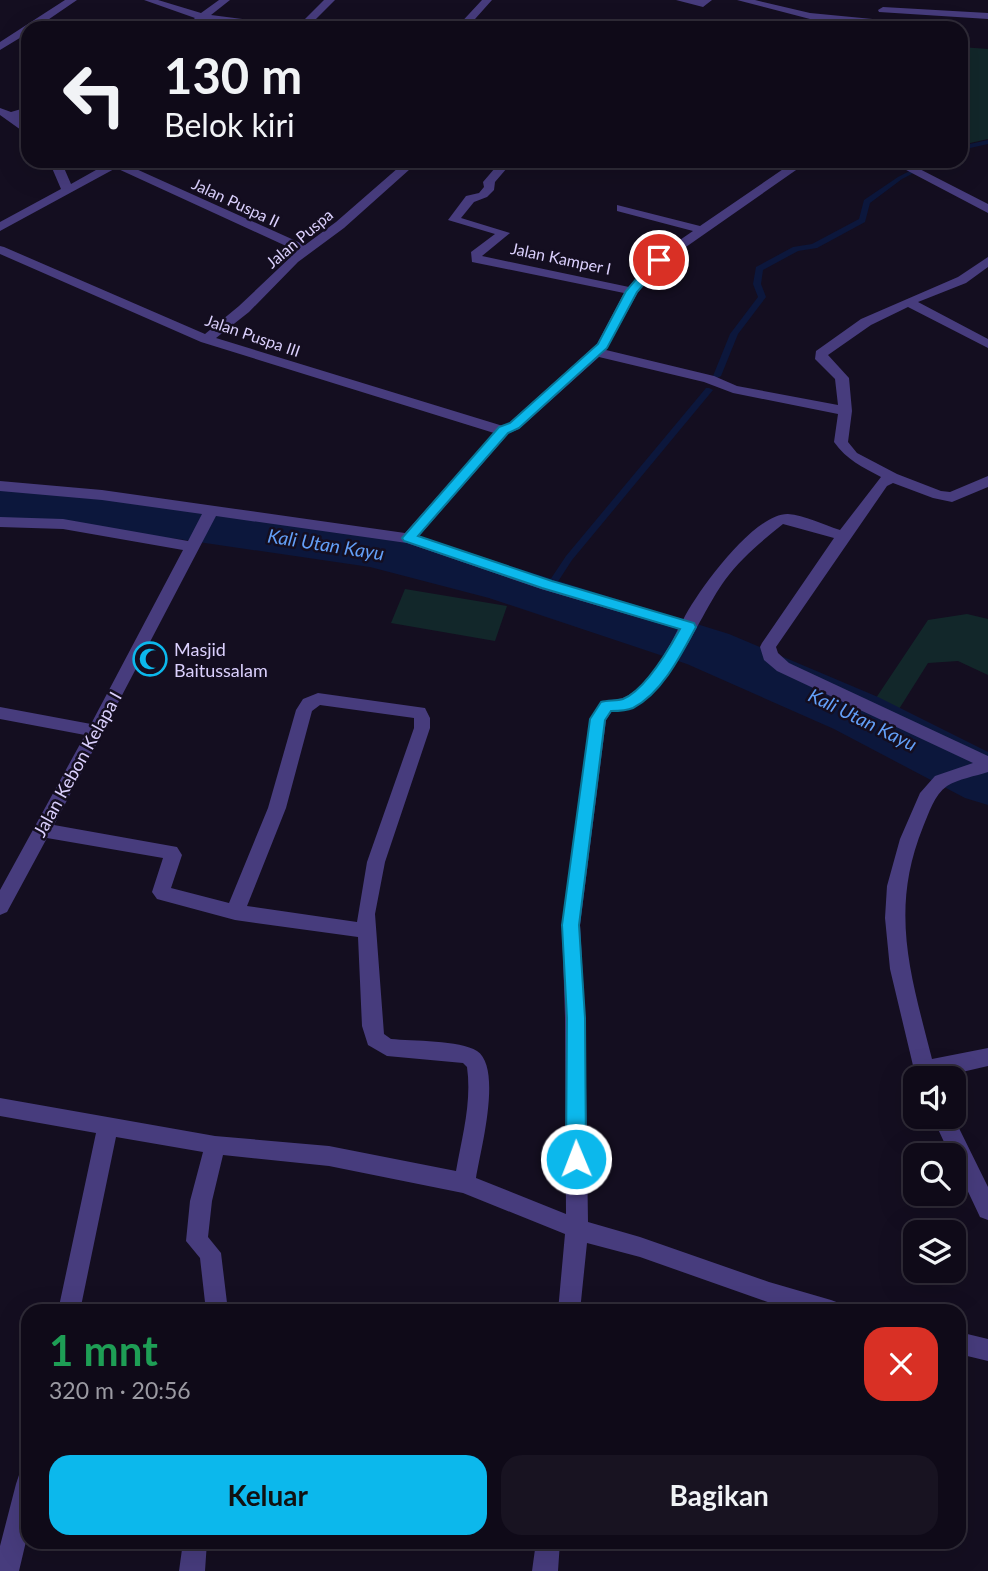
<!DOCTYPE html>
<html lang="id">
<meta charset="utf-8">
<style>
body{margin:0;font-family:Lato,sans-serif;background:#181321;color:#f1f3f6;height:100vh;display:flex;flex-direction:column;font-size:26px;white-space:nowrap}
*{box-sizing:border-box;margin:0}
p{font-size:23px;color:#9b9aa2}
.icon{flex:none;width:38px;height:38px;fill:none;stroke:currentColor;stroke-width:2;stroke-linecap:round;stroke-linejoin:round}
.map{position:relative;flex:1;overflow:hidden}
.side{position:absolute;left:21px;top:1304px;width:945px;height:245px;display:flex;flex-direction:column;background:#0f0a18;border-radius:21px;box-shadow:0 7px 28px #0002,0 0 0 2px #2f2b37}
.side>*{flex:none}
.banner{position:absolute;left:21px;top:21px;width:947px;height:147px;border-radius:21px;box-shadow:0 7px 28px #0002,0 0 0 2px #2f2b37;background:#0f0a18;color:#f1f3f6;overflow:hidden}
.controls{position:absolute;left:903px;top:1066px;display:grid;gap:14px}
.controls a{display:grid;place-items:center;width:63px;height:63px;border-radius:14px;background:#0f0a18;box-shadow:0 7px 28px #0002,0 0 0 2px #2f2b37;font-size:35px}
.pin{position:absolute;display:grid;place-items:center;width:60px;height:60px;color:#fff;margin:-30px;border:4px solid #fff;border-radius:50%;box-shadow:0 2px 7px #0007}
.me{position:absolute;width:77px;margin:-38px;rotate:359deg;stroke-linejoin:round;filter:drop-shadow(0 0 5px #0008)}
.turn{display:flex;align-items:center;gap:24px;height:147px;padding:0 28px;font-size:32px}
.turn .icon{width:91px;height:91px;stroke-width:2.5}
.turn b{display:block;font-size:49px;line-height:60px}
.round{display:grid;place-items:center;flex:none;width:74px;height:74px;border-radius:21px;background:#181321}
.summary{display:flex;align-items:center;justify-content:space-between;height:119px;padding:0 28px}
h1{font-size:42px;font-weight:700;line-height:52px;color:#1e9e55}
.button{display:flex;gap:14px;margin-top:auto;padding:14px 28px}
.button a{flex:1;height:80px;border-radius:21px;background:#0cb8ec;color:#111;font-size:28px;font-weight:700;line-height:80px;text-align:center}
.button a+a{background:#181321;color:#f1f3f6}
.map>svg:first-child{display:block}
.green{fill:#12272a}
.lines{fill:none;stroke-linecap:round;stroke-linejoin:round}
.stream{fill:#0c173c;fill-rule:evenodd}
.river{fill:#0c173c;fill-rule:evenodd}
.minor{fill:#473c7d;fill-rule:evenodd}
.route{fill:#0cb8ec;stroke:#087899;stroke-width:2}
.labels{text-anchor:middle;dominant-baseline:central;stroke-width:5;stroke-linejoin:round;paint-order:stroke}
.far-street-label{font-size:16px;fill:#dbd0fd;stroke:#140e20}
.poi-label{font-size:18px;fill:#dbd0fd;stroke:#140e20;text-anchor:start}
.street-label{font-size:18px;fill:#dbd0fd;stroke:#140e20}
.water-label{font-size:19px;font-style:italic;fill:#639ff7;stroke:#140e20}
</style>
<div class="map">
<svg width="988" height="1571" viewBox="0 0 988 1571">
<rect width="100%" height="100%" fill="#140e20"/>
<path class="green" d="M 961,47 L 988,49 L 988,139 L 961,145 Z
M 405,589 L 507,606 L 495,641 L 391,623 Z
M 967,614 L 988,619 L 988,675 L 958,661 L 928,663 L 899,709 L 876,698 L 928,620 Z"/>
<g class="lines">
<path class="stream" d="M 988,140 L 988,144 L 961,150 L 961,146 Z
M 929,161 L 937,161 L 902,179 L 870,203 L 865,222 L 817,248 L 798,251 L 763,270 L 761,284 L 766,297 L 738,334 L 721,376 L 717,378 L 714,378 L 713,376 L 730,334 L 758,297 L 753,284 L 756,267 L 793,247 L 812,244 L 859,219 L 864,200 L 898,177 Z
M 706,388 L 709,388 L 713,390 L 572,560 L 548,597 L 542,597 L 540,595 L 566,556 Z"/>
<path class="river" d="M 0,486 L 178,503 L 370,531 L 504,564 L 729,634 L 878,697 L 988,752 L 988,805 L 965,798 L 834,729 L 687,664 L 489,598 L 370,567 L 178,539 L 0,520 Z"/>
<path class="minor" d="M 65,0 L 77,0 L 36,28 L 28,28 L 28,33 L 0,50 L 0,42 Z
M 144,0 L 158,0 L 201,13 L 219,0 L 230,0 L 211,15 L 290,25 L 299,25 L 324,0 L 335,0 L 311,24 L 343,24 L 357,28 L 251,28 L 205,20 L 194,28 L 183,28 L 195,18 Z
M 482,0 L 492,0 L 467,28 L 456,28 Z
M 676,0 L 712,0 L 703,7 Z
M 737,0 L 755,0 L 810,13 L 883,20 L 888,23 L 883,26 L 810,19 Z
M 883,7 L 988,13 L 988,19 L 879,12 L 878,10 Z
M 28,107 L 28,114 L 19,117 L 28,126 L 28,135 L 0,115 L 0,108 L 11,112 Z
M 49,161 L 61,161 L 71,184 L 112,161 L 127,161 L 125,164 L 305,245 L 336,222 L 406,161 L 419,161 L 344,228 L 298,262 L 249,312 L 216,338 L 503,426 L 509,423 L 597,344 L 624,293 L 472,262 L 471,252 L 495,234 L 448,220 L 466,196 L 479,193 L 484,187 L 483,182 L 501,161 L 513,161 L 495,182 L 494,190 L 487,197 L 474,202 L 461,218 L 510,233 L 482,256 L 629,287 L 655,257 L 693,231 L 617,211 L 617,205 L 700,226 L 795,161 L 809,161 L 663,263 L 638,292 L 606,350 L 714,376 L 737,386 L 838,405 L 835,379 L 815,359 L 816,351 L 861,319 L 958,277 L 988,257 L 988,267 L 966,283 L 918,302 L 988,339 L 988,348 L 908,307 L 871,325 L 828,355 L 849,378 L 852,411 L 848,442 L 857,453 L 897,474 L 941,491 L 950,492 L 988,476 L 988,487 L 952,502 L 933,498 L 893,483 L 887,486 L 776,647 L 778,653 L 789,663 L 988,756 L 988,772 C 976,776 958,779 947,786 C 934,795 929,813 923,827 C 889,911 911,976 932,1059 L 988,1048 L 988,1066 L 936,1078 L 916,1078 L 890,969 L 885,918 L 887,886 L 900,839 L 920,793 L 935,776 L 973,763 L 777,671 L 764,660 L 760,647 L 762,643 L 834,538 L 783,524 C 762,541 741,558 725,580 C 695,621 669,705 612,711 L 606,720 L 580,925 L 585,1018 L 588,1222 L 640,1237 L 769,1282 L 831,1300 L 839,1303 L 842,1311 L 793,1311 L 640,1257 L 587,1243 L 580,1311 L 558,1311 L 565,1234 L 463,1193 L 329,1166 L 223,1155 L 212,1201 L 208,1237 L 221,1253 L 228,1311 L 206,1311 L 200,1258 L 186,1241 L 190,1201 L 203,1152 L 116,1137 L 80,1311 L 58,1311 L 96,1133 L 0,1116 L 0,1098 L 215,1136 L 329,1146 L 456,1171 C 462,1137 472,1102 467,1067 L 463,1063 L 387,1056 L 368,1045 L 362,1026 L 358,937 L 235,920 L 157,899 L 152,892 L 163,858 L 47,838 L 7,912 L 0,915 L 0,890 L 85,735 L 0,719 L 0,707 L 91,724 L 183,550 L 63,529 L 0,527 L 0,517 L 63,519 L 188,541 L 202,514 L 102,500 L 0,491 L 0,481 L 102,490 L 405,533 L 494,433 L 201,342 L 0,254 L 0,246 L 4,247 L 205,334 L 239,306 L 297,251 L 116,168 L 0,231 L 0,222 L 61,189 ZM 599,357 L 704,382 L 733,393 L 838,414 L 834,442 C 847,460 862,467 881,477 L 840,530 C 824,525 804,515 788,514 C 754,513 697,592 683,620 L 551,581 L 419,536 L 509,433 L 519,429 ZM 216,516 L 407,543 L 541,589 L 678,629 C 668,650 646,689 623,698 C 616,700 608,700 601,702 L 590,719 L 562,925 L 565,1018 L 566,1214 L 476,1178 C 480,1152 503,1068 477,1051 C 460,1040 412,1041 391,1039 L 384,1034 L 375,914 L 385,862 L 430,728 L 430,718 L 425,708 L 318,693 L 303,699 L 296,710 L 268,808 L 229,903 L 171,888 L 182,855 L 177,847 L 54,825 ZM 320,705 L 414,718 L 414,728 L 367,862 L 357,922 L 247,906 L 286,808 L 312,711 Z
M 889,161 L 904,161 L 988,204 L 988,213 Z
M 932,1116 L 953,1116 L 988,1187 L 988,1220 L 980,1217 L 954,1162 L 954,1155 L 950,1155 Z
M 959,1332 L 988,1339 L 988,1361 L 959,1354 Z
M 28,1472 L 28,1533 L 19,1571 L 0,1571 L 0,1546 L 16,1484 L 19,1475 Z
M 183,1542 L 207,1542 L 205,1571 L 179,1571 Z
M 536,1542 L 560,1542 L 558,1571 L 532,1571 Z"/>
</g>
<path class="route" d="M 655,257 L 665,260 L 637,292 L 607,348 L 519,428 L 508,433 L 418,536 L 552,581 L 694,623 L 696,627 C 681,655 662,693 633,708 C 626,711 618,711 611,711 L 605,720 L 579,925 L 585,1018 L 586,1159 L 583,1165 L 576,1168 L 569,1165 L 566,1159 L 567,1018 L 562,925 L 590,719 L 601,702 C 608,700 617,701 623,699 C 645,690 669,649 680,629 L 542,588 L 404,541 L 402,538 L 499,427 L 510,423 L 598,344 L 626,291 Z"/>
<defs>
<symbol id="mosque-ring" viewBox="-11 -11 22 22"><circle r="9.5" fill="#140e20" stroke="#0cb8ec" stroke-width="1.5"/><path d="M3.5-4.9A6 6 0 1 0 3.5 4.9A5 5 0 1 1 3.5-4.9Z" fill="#0cb8ec"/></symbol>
</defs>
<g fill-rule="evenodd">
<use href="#mosque-ring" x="131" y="640" width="38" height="38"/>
</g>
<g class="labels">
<g class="far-street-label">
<text transform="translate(236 202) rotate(25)">Jalan Puspa II</text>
<text transform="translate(299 238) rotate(-40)">Jalan Puspa</text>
<text transform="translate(561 258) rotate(12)">Jalan Kamper I</text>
<text transform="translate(253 335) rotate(19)">Jalan Puspa III</text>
</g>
<g class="poi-label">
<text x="174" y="649">Masjid<tspan x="174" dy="21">Baitussalam</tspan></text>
</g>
<g class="street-label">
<text transform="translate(77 764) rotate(-61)">Jalan Kebon Kelapa I</text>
</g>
<g class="water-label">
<text transform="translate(326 544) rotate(9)">Kali Utan Kayu</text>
<text transform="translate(863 719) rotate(26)">Kali Utan Kayu</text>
</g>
</g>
</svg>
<div class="controls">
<a><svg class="icon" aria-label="sound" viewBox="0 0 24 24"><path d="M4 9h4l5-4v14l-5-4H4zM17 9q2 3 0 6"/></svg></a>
<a><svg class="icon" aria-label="search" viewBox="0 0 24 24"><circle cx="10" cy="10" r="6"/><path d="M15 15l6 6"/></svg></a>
<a><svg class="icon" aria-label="layers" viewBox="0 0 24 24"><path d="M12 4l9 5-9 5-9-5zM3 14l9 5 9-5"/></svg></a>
</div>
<div class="pin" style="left:659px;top:260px;background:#d93025"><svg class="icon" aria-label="arrive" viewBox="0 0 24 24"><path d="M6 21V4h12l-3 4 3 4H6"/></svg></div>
<svg class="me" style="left:576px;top:1159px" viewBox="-20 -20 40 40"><circle r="17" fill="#0cb8ec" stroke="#fff" stroke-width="3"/><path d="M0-11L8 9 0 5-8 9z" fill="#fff"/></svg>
<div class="banner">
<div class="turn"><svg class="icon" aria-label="left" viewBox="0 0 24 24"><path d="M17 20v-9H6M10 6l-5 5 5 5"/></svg><div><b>130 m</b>Belok kiri</div></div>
</div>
<section class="side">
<div class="summary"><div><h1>1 mnt</h1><p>320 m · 20:56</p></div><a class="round" style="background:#d93025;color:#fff"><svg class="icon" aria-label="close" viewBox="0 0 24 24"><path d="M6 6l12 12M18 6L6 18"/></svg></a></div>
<div class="button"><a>Keluar</a><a>Bagikan</a></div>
</section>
</div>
